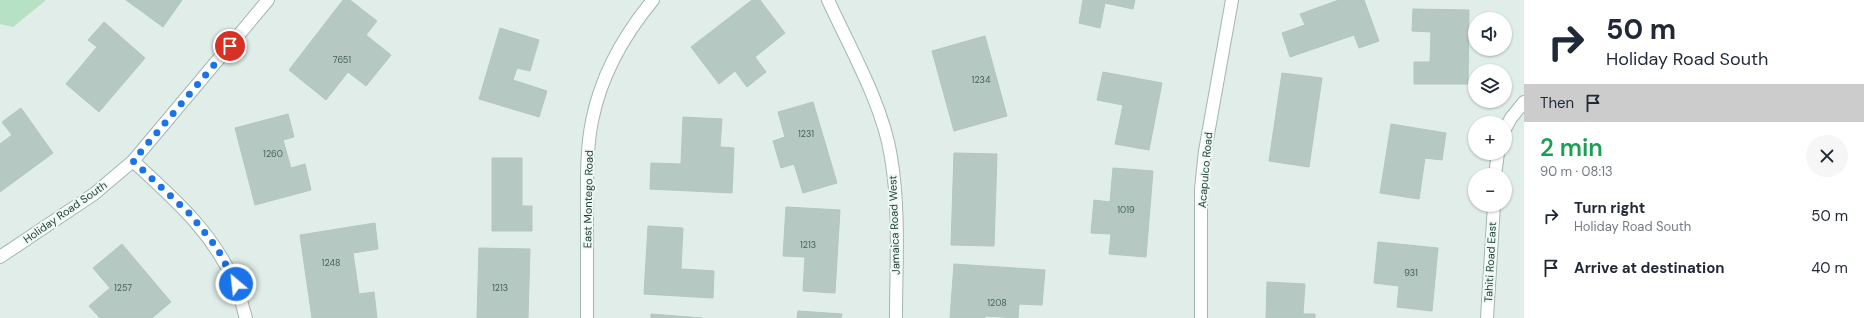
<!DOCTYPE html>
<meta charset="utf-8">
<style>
body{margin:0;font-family:"DM Sans",sans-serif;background:#f6f6f7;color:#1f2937;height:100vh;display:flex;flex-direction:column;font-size:15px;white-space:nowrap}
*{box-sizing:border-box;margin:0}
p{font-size:13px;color:#747a83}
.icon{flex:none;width:22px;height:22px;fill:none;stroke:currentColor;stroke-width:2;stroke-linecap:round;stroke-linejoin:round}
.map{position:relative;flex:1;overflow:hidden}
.details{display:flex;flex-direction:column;background:#fff;width:340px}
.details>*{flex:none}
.banner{background:#fff;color:#1f2937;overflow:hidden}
.fabs{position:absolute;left:1468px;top:12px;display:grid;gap:8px}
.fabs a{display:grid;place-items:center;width:44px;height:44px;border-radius:50%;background:#fff;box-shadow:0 1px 3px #0004;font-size:20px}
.pin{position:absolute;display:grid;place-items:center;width:34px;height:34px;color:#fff;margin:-17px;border:2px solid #fff;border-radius:50%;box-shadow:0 1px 4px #0007}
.me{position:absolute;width:44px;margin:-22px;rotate:332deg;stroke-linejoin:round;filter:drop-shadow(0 0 3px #0008)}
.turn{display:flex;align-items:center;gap:14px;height:84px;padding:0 16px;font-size:18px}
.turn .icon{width:52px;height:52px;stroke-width:2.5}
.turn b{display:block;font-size:28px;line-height:34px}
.then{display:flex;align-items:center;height:38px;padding:0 16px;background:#0003;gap:8px;font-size:15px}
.round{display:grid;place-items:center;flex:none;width:42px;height:42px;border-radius:21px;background:#f6f6f7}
.headline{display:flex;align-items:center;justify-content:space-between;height:68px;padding:0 16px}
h1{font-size:24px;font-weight:600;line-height:30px;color:#1e9e55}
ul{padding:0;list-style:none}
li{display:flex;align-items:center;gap:12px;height:52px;padding:0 16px}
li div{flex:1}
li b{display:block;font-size:15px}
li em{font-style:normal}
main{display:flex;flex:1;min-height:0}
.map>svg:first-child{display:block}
.green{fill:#b6e1c4}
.building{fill:#b5c8c1;stroke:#b2c7bf}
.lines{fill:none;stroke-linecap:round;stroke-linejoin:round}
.minor-casing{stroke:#a2b6b0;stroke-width:14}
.minor{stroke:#fff;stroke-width:12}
.route{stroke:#1a73e8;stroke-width:7;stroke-dasharray:0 12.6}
.labels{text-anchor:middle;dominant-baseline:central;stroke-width:4;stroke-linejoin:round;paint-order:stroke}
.number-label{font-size:9px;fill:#44625a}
.street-label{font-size:11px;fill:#1f4038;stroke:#f1f9f5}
</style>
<main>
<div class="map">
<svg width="1524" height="318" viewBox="0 0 1524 318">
<rect width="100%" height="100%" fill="#e0ede8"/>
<path class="green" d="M 0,0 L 46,0 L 13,27 L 0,24 Z"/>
<path class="building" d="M 126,0 L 182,0 L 163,27 Z
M 343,0 L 350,0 L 377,21 L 366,35 L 391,55 L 366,86 L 348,72 L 326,100 L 289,70 Z
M 752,0 L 760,0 L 785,33 L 755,57 L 766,72 L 747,87 L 735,71 L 719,84 L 691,47 Z
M 1083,0 L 1135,0 L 1133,9 L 1105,3 L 1100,28 L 1079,23 Z
M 1339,0 L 1364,0 L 1379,41 L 1359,48 L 1354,35 L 1290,57 L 1282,33 L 1305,25 L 1300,14 Z
M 1413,9 L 1469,10 L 1468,84 L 1414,84 L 1414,62 L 1430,62 L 1431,32 L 1412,31 Z
M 104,22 L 145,58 L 99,112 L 66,84 L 97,47 L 88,40 Z
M 500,28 L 539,40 L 530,71 L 517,68 L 513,80 L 547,91 L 539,117 L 479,99 Z
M 985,36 L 1007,116 L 954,131 L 932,51 Z
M 1103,72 L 1162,83 L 1149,150 L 1115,144 L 1123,105 L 1097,100 Z
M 1282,73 L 1322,78 L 1309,167 L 1269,161 Z
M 813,102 L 837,183 L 803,193 L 794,164 L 781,168 L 773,141 L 785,137 L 778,112 Z
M 21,108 L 53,153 L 0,192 L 0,144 L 12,135 L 2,122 Z
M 288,114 L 294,137 L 283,140 L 291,168 L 305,164 L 311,190 L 255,205 L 235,128 Z
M 683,117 L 722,119 L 720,147 L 734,148 L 732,193 L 650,189 L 651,163 L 681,164 Z
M 1391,124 L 1446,133 L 1442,160 L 1425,158 L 1419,199 L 1380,193 Z
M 954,153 L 997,154 L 994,246 L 951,245 Z
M 492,158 L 522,158 L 522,206 L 532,206 L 532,231 L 492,231 Z
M 1113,168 L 1153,171 L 1146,257 L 1109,254 L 1111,234 L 1091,233 L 1094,200 L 1110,202 Z
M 786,207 L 840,210 L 835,293 L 803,291 L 805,257 L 783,256 Z
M 375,223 L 378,249 L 353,253 L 359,294 L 374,292 L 377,318 L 312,318 L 300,235 Z
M 648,226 L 683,228 L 681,269 L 714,271 L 713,298 L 644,294 Z
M 1378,242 L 1438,248 L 1432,311 L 1397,307 L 1399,286 L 1374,283 Z
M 122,244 L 171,302 L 152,318 L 100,318 L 89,306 L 110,288 L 93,268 Z
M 479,248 L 530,249 L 528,318 L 477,318 Z
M 954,264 L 1045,270 L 1042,305 L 1019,304 L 1018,318 L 985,316 L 985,318 L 950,318 Z
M 1267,282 L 1305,284 L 1303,314 L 1315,314 L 1315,318 L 1266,318 Z
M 798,311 L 842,314 L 841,318 L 797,318 Z
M 651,314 L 702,318 L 651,318 Z"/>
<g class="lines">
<defs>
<path id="minor" d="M 828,0 C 850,48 883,105 891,157 C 900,210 896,265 896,318
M 1505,129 L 1511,118 L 1524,102
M 133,161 C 174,199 211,230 235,283 C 240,293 242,306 246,318
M 1495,175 L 1498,153
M 0,257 L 94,194 L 133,161 L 268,0
M 587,318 C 587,283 587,247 587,212 C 587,181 586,151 592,121 C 601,75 624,35 653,0
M 1201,318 L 1201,189 L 1205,151 L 1232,0
M 1487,318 L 1494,205"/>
</defs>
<use href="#minor" class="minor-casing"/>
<use href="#minor" class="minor"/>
</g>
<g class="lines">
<path class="route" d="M 230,46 L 133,161 L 190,214 L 217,248 L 236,284"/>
</g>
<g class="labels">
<g class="number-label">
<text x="342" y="60">7651</text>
<text x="981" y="80">1234</text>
<text x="806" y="134">1231</text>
<text x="273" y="154">1260</text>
<text x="1126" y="210">1019</text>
<text x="808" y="245">1213</text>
<text x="331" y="263">1248</text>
<text x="1411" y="273">931</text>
<text x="123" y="288">1257</text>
<text x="500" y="288">1213</text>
<text x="997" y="303">1208</text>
</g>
<g class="street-label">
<text transform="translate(1205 170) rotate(-85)">Acapulco Road</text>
<text transform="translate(588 199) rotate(-89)">East Montego Road</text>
<text transform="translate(65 212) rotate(-35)">Holiday Road South</text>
<text transform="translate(894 225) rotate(-92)">Jamaica Road West</text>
<text transform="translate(1490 262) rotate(-87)">Tahiti Road East</text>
</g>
</g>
</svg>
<div class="fabs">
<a><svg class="icon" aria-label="sound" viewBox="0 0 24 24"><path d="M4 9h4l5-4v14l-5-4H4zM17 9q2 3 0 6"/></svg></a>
<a><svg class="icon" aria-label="layers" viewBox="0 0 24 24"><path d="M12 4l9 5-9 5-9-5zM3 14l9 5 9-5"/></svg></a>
<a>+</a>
<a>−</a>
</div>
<div class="pin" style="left:230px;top:46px;background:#d93025"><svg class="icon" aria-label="arrive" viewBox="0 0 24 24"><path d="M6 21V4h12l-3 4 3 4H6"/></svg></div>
<svg class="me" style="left:236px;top:284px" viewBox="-20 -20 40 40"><circle r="17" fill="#1a73e8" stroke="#fff" stroke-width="3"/><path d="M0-11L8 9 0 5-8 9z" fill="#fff"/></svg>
</div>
<section class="details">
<div class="banner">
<div class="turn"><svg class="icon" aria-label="right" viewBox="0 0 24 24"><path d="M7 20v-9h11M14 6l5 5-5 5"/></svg><div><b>50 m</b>Holiday Road South</div></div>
<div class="then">Then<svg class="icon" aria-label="arrive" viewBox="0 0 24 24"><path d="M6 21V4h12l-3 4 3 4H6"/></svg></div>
</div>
<div class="headline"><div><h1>2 min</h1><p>90 m · 08:13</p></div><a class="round"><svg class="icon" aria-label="close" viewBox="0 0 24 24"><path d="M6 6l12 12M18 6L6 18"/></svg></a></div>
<ul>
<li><svg class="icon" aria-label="right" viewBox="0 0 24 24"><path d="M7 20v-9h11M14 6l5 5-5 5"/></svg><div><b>Turn right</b><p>Holiday Road South</p></div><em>50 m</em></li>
<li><svg class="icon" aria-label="arrive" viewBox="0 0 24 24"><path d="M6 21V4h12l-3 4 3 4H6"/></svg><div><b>Arrive at destination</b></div><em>40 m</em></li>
</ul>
</section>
</main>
